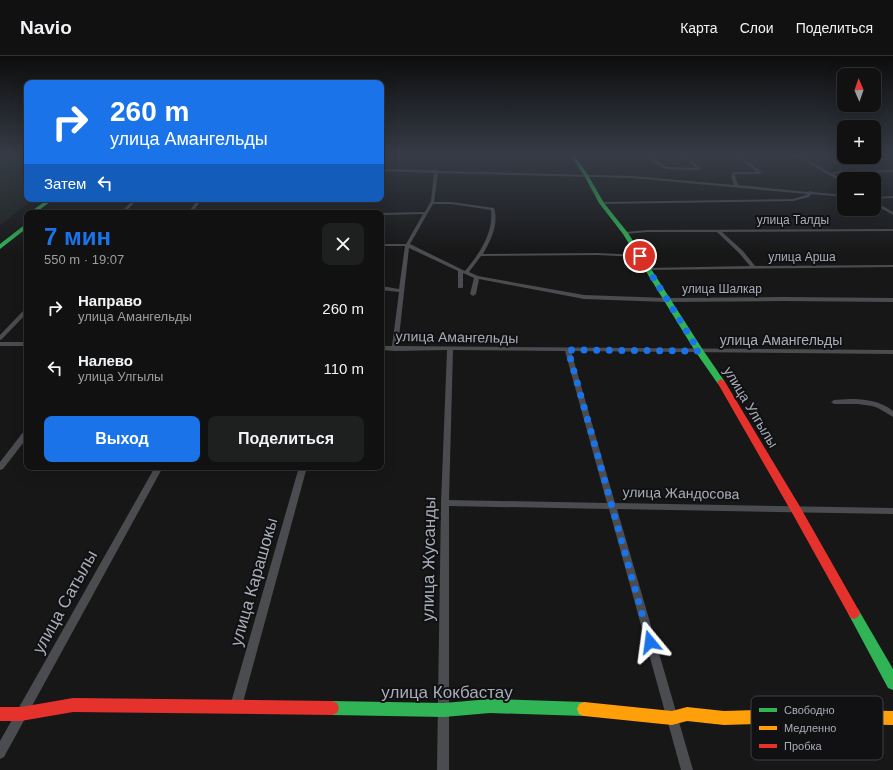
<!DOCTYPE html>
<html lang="ru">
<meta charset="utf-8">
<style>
body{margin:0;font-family:Helvetica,sans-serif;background:#1e1f1f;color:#f1f3f6;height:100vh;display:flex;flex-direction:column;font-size:15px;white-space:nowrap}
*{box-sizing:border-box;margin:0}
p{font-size:13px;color:#9c9d9f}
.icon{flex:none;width:22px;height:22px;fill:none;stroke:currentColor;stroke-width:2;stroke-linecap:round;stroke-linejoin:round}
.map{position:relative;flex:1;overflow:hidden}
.details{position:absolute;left:24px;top:154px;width:360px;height:260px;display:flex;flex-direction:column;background:#111;border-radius:8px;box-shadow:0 4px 16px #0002,0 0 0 1px #303131}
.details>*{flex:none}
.guide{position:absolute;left:24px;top:24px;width:360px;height:122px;border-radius:8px;box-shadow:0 4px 16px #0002,0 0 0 1px #303131;background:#1a73e8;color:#fff;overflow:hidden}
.needle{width:26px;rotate:358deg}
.buttons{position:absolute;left:837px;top:12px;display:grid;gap:8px}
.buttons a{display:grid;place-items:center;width:44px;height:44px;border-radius:8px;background:#111;box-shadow:0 4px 16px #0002,0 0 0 1px #303131;font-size:20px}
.pin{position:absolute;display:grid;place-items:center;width:34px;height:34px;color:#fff;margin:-17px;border:2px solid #fff;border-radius:50%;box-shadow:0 1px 4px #0007}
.me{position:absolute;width:44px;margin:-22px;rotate:344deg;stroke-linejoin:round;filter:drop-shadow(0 0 3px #0008)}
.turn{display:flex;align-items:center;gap:14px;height:84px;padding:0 20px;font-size:18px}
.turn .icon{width:52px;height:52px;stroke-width:2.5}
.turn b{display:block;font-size:28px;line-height:34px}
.then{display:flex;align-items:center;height:38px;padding:0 20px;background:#0003;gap:8px;font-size:15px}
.round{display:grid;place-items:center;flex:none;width:42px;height:42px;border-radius:8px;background:#1e1f1f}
.overview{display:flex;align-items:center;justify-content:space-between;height:68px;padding:0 20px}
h1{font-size:24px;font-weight:700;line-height:30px;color:#1a73e8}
.button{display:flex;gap:8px;margin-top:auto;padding:8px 20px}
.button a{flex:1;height:46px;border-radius:8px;background:#1a73e8;color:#fff;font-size:16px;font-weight:700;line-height:46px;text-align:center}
.button a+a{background:#1e1f1f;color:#f1f3f6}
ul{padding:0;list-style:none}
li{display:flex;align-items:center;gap:12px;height:60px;padding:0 20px}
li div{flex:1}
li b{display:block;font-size:15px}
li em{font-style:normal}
header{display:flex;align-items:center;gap:24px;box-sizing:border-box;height:56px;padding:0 20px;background:#111;border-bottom:1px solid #303131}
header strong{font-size:19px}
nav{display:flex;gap:22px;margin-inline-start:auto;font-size:14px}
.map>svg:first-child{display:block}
.green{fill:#1d241e}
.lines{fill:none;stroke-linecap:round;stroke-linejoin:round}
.street{fill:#4b4c50;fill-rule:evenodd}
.fast{fill:#30b455;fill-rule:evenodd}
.slow{fill:#ff9f0a;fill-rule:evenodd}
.jam{fill:#e5322d;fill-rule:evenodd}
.route{stroke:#1a73e8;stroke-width:7;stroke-dasharray:0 12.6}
.labels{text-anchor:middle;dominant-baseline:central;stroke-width:4;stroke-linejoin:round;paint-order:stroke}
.far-street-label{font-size:12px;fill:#a8adb8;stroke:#111113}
.street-label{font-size:14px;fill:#a8adb8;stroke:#111113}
.near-street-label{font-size:17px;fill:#a8adb8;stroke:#111113}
.key{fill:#111113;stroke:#3e4045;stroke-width:1}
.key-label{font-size:11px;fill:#a8adb8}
</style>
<header>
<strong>Navio</strong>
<nav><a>Карта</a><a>Слои</a><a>Поделиться</a></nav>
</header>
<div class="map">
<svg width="893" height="714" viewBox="0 0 893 714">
<rect width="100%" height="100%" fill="#171717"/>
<path class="green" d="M 0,99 L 27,99 L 27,143 L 34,143 L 0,169 Z"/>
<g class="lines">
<path class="street" d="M 646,99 L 649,99 L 663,109 L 668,111 L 697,112 L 680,99 L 683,99 L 701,112 L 698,114 L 667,113 L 661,111 Z
M 736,99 L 739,99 L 762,117 L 760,118 L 735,118 L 735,120 L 738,129 L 808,136 L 810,135 L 812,136 L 844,139 L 844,141 L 811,138 L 809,141 L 793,145 L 602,148 L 601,148 L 601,146 L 793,143 L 806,139 L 807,138 L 632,122 L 438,117 L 434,146 L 451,146 L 494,152 C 499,168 491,184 483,198 L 597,197 L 640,199 L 642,200 L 640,201 L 597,199 L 481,200 L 469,216 L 478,220 L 584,239 L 667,242 L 784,241 L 893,242 L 893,246 L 784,245 L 667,246 L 584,243 L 479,223 L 476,238 L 473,240 L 470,238 L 474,222 L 463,217 L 463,231 L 462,232 L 458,232 L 458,215 L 409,192 L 398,290 L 893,294 L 893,298 L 571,295 L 615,447 L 893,452 L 893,458 L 617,453 L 693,714 L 681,714 L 609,453 L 449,450 L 449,714 L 437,714 L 441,447 L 447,294 L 395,295 L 381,294 L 381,290 L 392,290 L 399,236 L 381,234 L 381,230 L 399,233 L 405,190 L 381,190 L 381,188 L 406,188 L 423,158 L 381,159 L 381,157 L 380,157 L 425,156 L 431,145 L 434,117 L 381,115 L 381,113 L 434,114 L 436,113 L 438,115 L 632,120 L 734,129 L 731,120 L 733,116 L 757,116 ZM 433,148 L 451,148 L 491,154 C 494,177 479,198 465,215 L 410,188 ZM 453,294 L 565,295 L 607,447 L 449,444 Z
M 796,99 L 800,99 L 830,117 L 841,115 L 893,114 L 893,116 L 841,117 L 833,118 L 844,125 L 844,128 Z
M 893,140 L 893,142 L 874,143 L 874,141 Z
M 134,143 L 138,143 L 124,157 L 120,157 Z
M 198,143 L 202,143 L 192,157 L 188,157 Z
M 874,145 L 893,156 L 893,159 L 874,148 Z
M 893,173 L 893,175 L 722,176 L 743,195 L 755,210 L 893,209 L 893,211 L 649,214 L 647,214 L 647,212 L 750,210 L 739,197 L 717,176 L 647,176 L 625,178 L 623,177 L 625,176 L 647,174 Z
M 27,252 L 27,257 L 2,283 L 0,284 L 0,279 L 25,253 Z
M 0,286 L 27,286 L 27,290 L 0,290 Z
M 850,343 C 865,343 881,345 893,355 L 893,361 L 878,352 L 872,350 L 858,348 L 834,348 L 831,346 L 834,344 Z
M 27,374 L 27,382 L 3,413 L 0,414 L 0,406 L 24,375 Z
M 155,411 L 163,411 L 4,701 L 0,703 L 0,685 Z
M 299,411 L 307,411 L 242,650 L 240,654 L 236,656 L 232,654 L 230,650 Z"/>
<path class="fast" d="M 570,99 L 574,99 L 588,119 L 604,147 L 628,177 L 703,294 L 725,326 L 724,328 L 718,328 L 695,295 L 623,178 L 599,147 L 584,119 Z
M 48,143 L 54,143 L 35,157 L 29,157 Z
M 27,167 L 27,172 L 0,193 L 0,188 Z
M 854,551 L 858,553 L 893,613 L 893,634 L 888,632 L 850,561 L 848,557 L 850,553 Z
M 490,643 L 584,646 L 589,648 L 591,653 L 589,658 L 584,660 L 490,657 L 444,661 L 332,659 L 327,657 L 325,652 L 327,647 L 332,645 L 444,647 Z"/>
<path class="slow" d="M 584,646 L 672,655 L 687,651 L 724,655 L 789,653 L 893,655 L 893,669 L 789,667 L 724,669 L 687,665 L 672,669 L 584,660 L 579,658 L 577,653 L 579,648 Z"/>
<path class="jam" d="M 721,323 L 725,326 L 799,449 L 858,553 L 860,557 L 858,561 L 854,563 L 850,561 L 791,455 L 717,326 Z
M 73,642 L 332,645 L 337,647 L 339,652 L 337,657 L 332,659 L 73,656 L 21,665 L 0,665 L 0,651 L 21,651 Z"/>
</g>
<linearGradient id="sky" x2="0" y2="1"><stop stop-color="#0d0d0d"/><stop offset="0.5" stop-color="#363c47"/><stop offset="1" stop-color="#363c47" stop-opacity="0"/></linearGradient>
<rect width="893" height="198" fill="url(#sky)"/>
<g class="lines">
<path class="route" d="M 640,200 L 699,295 L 568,294 L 650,586"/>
</g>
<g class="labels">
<g class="far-street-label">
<text x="793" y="164">улица Талды</text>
<text x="802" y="201">улица Арша</text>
<text x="722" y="233">улица Шалкар</text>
</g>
<g class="street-label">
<text transform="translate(457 281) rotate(1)">улица Амангельды</text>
<text x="781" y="284">улица Амангельды</text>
<text transform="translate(751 351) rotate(59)">улица Улгылы</text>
<text transform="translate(681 437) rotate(1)">улица Жандосова</text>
</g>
<g class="near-street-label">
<text transform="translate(429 503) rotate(-89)">улица Жусанды</text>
<text transform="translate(254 526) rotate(-74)">улица Карашокы</text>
<text transform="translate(65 546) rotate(-61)">улица Сатылы</text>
<text x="447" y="636">улица Кокбастау</text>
</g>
</g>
<rect x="751" y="640" width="132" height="64" rx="6" class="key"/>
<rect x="759" y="652" width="18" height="4" fill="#30b455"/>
<rect x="759" y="670" width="18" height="4" fill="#ff9f0a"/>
<rect x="759" y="688" width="18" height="4" fill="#e5322d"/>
<g class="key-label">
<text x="784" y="658">Свободно</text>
<text x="784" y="676">Медленно</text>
<text x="784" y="694">Пробка</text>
</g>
</svg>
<div class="buttons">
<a><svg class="needle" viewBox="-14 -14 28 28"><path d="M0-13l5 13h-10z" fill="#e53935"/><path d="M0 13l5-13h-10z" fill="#9c9d9f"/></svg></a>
<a>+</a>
<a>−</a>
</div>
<div class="pin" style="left:640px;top:200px;background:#d93025"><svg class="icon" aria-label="arrive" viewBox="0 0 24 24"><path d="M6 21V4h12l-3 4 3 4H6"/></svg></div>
<svg class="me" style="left:650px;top:586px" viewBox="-20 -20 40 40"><path d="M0-17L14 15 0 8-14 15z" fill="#1a73e8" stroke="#fff" stroke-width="4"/></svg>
<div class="guide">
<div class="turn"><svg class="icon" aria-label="right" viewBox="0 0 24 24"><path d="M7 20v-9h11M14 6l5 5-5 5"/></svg><div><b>260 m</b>улица Амангельды</div></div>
<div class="then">Затем<svg class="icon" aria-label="left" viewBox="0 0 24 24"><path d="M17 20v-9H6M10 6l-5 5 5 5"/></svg></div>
</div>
<section class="details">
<div class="overview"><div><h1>7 мин</h1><p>550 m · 19:07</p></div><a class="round"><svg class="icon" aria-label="close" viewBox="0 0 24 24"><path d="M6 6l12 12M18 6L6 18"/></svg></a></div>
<ul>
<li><svg class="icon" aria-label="right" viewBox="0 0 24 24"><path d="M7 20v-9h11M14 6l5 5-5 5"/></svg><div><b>Направо</b><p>улица Амангельды</p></div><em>260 m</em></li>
<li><svg class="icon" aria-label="left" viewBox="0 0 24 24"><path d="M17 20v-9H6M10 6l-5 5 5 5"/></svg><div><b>Налево</b><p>улица Улгылы</p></div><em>110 m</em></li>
</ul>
<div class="button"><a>Выход</a><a>Поделиться</a></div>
</section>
</div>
